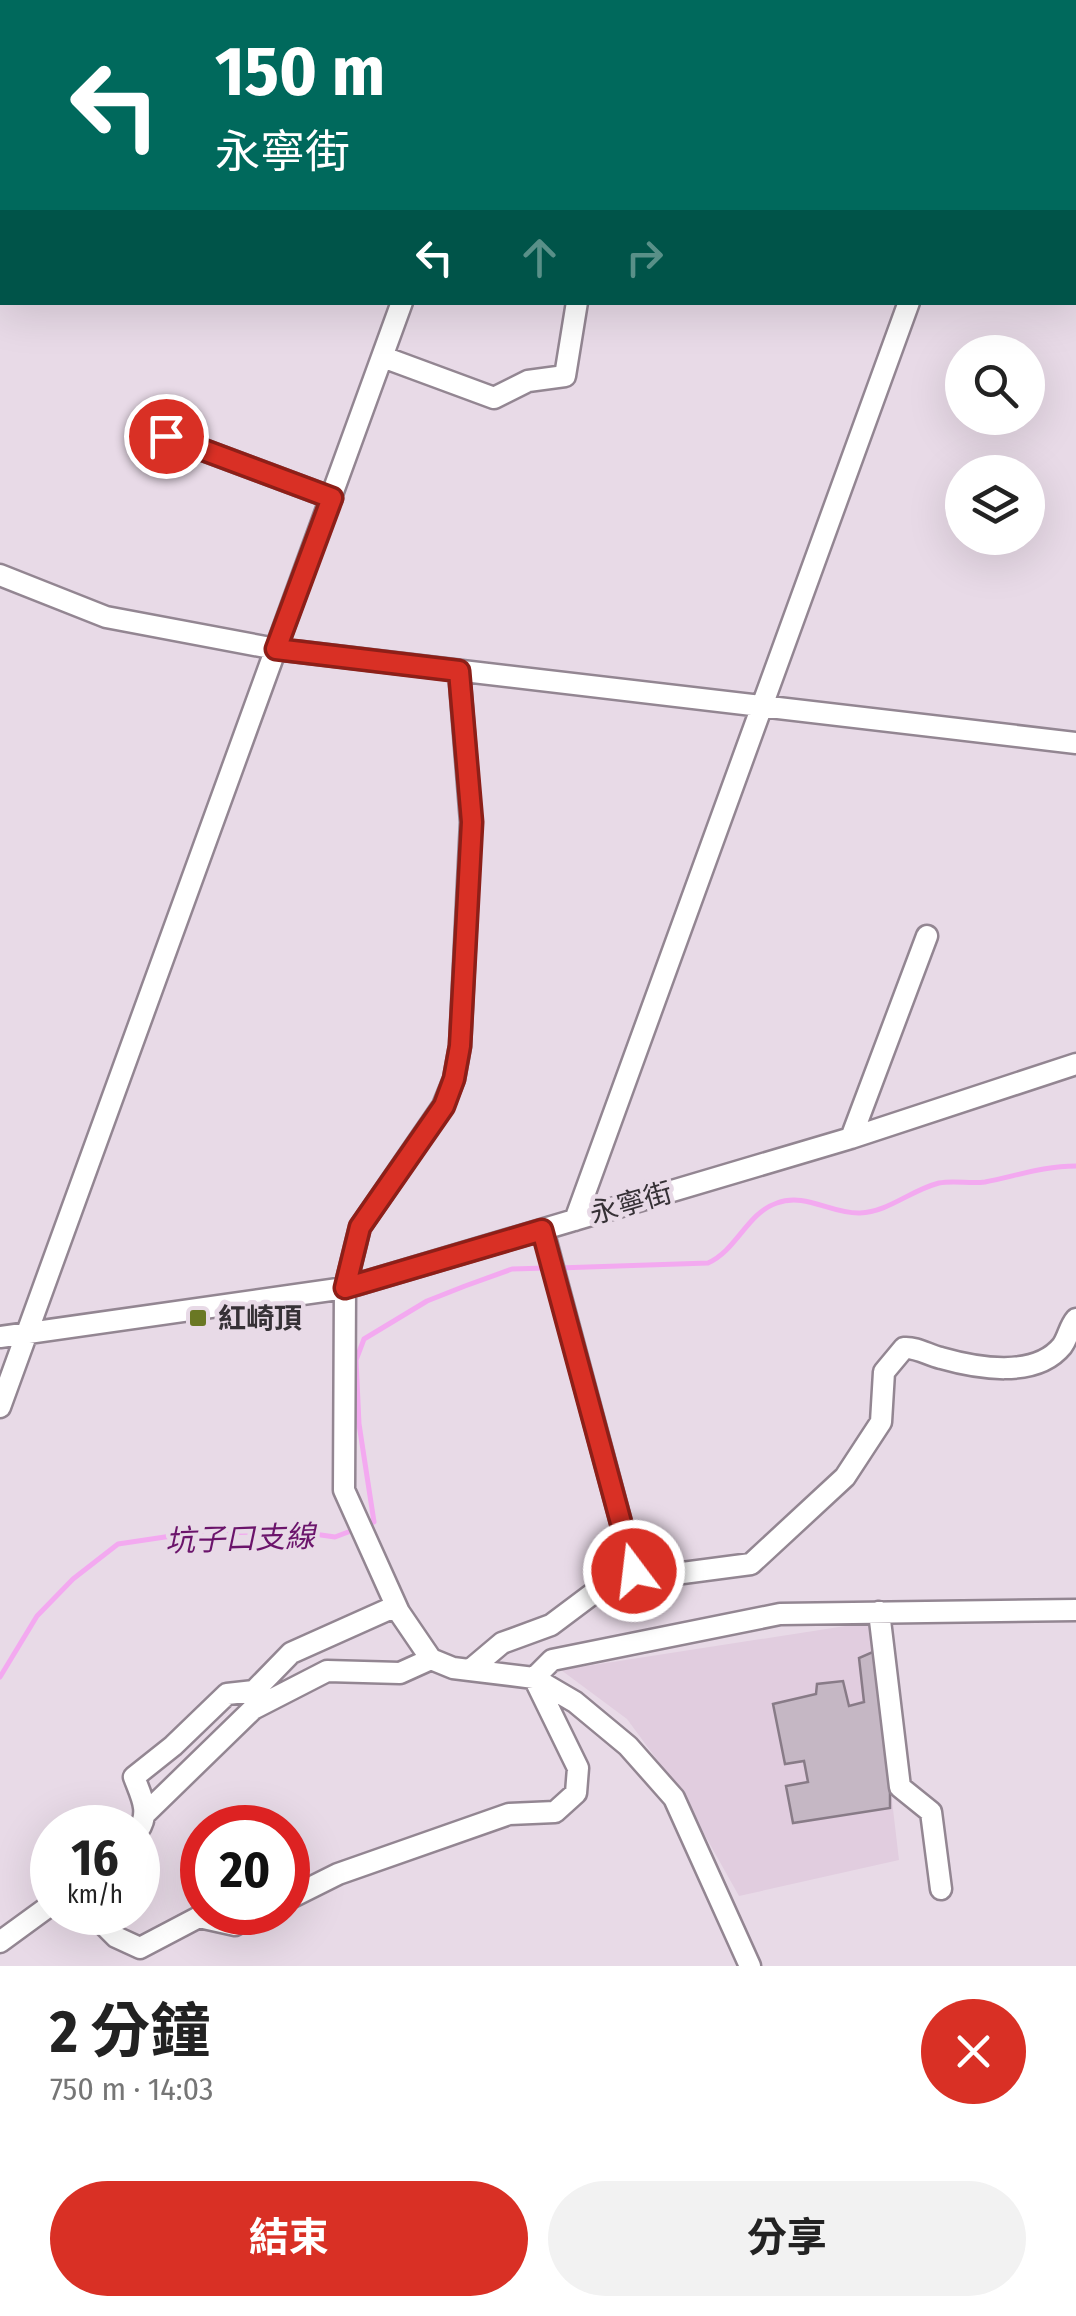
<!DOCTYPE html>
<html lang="zh-TW">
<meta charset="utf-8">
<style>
body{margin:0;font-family:"Fira Sans Condensed","Noto Sans TC",sans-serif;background:#f2f2f2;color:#222;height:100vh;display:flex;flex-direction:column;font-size:38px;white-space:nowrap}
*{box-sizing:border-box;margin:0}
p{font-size:32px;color:#767676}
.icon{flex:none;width:55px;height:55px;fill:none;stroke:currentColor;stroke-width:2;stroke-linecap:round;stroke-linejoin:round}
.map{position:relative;height:1966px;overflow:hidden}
.drawer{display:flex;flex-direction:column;background:#fff;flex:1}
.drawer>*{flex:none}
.top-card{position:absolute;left:0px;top:0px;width:1078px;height:305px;box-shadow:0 10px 40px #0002;background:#00695c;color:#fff;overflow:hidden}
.tools{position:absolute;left:945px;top:335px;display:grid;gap:20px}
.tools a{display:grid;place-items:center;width:100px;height:100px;border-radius:50%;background:#fff;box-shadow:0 10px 40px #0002;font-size:50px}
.speed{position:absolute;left:30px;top:1805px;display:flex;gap:20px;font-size:50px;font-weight:700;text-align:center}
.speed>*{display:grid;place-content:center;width:130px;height:130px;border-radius:50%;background:#fff;box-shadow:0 10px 40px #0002;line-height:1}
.speed small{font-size:25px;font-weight:400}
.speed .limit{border:15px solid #d22;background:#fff;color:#111}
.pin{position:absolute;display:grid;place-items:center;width:85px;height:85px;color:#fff;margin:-42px;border:5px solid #fff;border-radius:50%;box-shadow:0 2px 10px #0007}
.me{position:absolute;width:110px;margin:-55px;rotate:345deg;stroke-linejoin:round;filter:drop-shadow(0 0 8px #0008)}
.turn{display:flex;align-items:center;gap:35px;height:210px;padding:0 50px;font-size:45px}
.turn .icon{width:130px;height:130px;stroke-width:2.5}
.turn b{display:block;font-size:70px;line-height:85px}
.lanes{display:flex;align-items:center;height:95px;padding:0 50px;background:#0003;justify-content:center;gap:50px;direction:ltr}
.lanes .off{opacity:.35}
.round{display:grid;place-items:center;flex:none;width:105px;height:105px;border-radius:52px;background:#f2f2f2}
.head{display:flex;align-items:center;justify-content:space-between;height:170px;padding:0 50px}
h1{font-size:60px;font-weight:700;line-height:75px}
.action{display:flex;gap:20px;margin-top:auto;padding:20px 50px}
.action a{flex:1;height:115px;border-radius:60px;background:#d93025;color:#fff;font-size:40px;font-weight:700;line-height:115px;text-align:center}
.action a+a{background:#f2f2f2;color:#222}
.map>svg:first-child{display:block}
.built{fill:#e1cddf}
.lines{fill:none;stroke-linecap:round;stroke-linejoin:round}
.stream{stroke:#f3a9f0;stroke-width:5}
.building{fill:#c5b7c4;stroke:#887b87;stroke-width:2.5}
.minor-casing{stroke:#938692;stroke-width:25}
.minor{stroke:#fff;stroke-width:20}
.route-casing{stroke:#8d1f18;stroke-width:25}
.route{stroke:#d93025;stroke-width:18}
.poi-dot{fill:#6a7824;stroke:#e8dae7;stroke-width:4}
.labels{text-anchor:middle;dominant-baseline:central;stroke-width:9;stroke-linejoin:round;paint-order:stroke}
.street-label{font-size:28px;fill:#363136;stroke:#e8dae7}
.poi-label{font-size:28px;font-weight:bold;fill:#363136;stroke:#e8dae7;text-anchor:start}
.water-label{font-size:30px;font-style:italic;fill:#6b146b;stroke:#e8dae7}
</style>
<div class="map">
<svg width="1076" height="1966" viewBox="0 0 1076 1966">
<rect width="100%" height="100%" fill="#e8dae7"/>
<path class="built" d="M 871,1622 L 899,1860 L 739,1896 L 680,1791 L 627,1719 L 561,1670 Z"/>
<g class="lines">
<path class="stream" d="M 558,1268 L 708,1263 C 737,1250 747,1213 777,1203 C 805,1192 831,1214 860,1213 C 888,1212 911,1190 939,1183 C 954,1180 970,1184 985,1182 C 1016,1176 1044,1166 1076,1166
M 366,1525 L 374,1522 L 359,1424 L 356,1360 L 364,1339 L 427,1301 L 465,1286 L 512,1269 L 547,1268
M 0,1677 L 37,1616 L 73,1579 L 118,1544 L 185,1534 L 293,1531 L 335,1537 L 356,1529"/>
</g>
<path class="building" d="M 875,1651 L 890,1771 L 890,1808 L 793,1823 L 786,1786 L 808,1782 L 804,1761 L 785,1764 L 773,1704 L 816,1694 L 817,1684 L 843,1681 L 849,1706 L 864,1702 L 859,1658 Z"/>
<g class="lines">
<defs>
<path id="minor" d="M 509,2 L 510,0
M 1064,2 L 1065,0
M 0,7 L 3,0
M 0,234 L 2,235
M 383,357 L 494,398 L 528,381 L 565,376 L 577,302
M 166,436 L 332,498
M 0,575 L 106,617 L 276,649 L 1076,743
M 459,671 L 471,822 L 460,1046 L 454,1079 L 443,1106 L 360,1227 L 345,1288 L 344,1490 L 399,1612 L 431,1659 L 453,1668 L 534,1678 L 575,1702 L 628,1746 L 674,1798 L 750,1966
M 851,1138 L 927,936
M 575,1220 L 909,302
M 543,1230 L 634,1571
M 0,1337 L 345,1288 L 851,1138 L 1076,1064
M 0,1407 L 402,302
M 879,1612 L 900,1787 L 931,1812 L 941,1889
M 470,1670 L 502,1643 L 551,1625 L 611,1580 L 634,1571 L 675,1574 L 751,1564 L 845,1477 L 881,1422 L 884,1372 L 904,1348 C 917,1347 928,1355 941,1358 C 976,1368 1035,1379 1062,1346 C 1068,1338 1069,1327 1076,1319
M 145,1814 L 253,1709 L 327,1671 L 400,1673 L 431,1659
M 138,1831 C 151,1812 141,1796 134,1777 L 173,1746 L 227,1694 L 254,1691 L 291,1653 L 396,1606
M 288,1899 L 338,1874 L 509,1814 L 555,1812 L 576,1793 L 578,1768 L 534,1678 L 552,1660 L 780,1614 L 1076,1610
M 91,1912 L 116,1937 L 140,1948 L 199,1917 L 235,1925 L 259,1912
M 0,1942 L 52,1904"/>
</defs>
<use href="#minor" class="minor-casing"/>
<use href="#minor" class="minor"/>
</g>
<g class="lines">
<defs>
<path id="route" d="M 166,436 L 332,498 L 276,649 L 459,671 L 472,822 L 460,1046 L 454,1079 L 444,1106 L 360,1227 L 345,1288 L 542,1230 L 634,1571"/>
</defs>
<use href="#route" class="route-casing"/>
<use href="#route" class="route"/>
</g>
<rect class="poi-dot" x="188" y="1308" width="20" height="20" rx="5"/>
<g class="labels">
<g class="street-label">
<text transform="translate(631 1203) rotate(-16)">永寧街</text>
</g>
<g class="poi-label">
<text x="218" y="1318">紅崎頂</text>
</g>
<g class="water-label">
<text transform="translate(240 1539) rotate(-2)">坑子口支線</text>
</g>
</g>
</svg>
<div class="tools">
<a><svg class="icon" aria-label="search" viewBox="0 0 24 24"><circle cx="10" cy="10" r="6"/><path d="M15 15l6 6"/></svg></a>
<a><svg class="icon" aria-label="layers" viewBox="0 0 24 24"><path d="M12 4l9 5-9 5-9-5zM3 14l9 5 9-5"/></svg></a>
</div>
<div class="speed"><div>16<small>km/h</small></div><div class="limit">20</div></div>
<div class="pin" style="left:166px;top:436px;background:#d93025"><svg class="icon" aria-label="arrive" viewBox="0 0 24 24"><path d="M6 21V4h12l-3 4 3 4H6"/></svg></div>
<svg class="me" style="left:634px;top:1571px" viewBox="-20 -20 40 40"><circle r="17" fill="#d93025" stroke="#fff" stroke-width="3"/><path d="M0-11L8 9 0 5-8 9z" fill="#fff"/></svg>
<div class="top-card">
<div class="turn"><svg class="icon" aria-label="left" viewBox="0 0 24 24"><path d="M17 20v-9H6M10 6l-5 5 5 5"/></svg><div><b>150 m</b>永寧街</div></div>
<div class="lanes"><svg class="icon" aria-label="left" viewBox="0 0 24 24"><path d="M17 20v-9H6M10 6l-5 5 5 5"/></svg><svg class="icon off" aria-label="ahead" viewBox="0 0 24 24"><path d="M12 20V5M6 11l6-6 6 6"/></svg><svg class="icon off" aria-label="right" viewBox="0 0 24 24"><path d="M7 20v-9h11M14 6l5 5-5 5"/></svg></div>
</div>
</div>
<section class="drawer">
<div class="head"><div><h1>2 分鐘</h1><p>750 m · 14:03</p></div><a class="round" style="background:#d93025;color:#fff"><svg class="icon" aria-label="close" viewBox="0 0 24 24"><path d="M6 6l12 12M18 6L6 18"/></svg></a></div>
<div class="action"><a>結束</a><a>分享</a></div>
</section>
